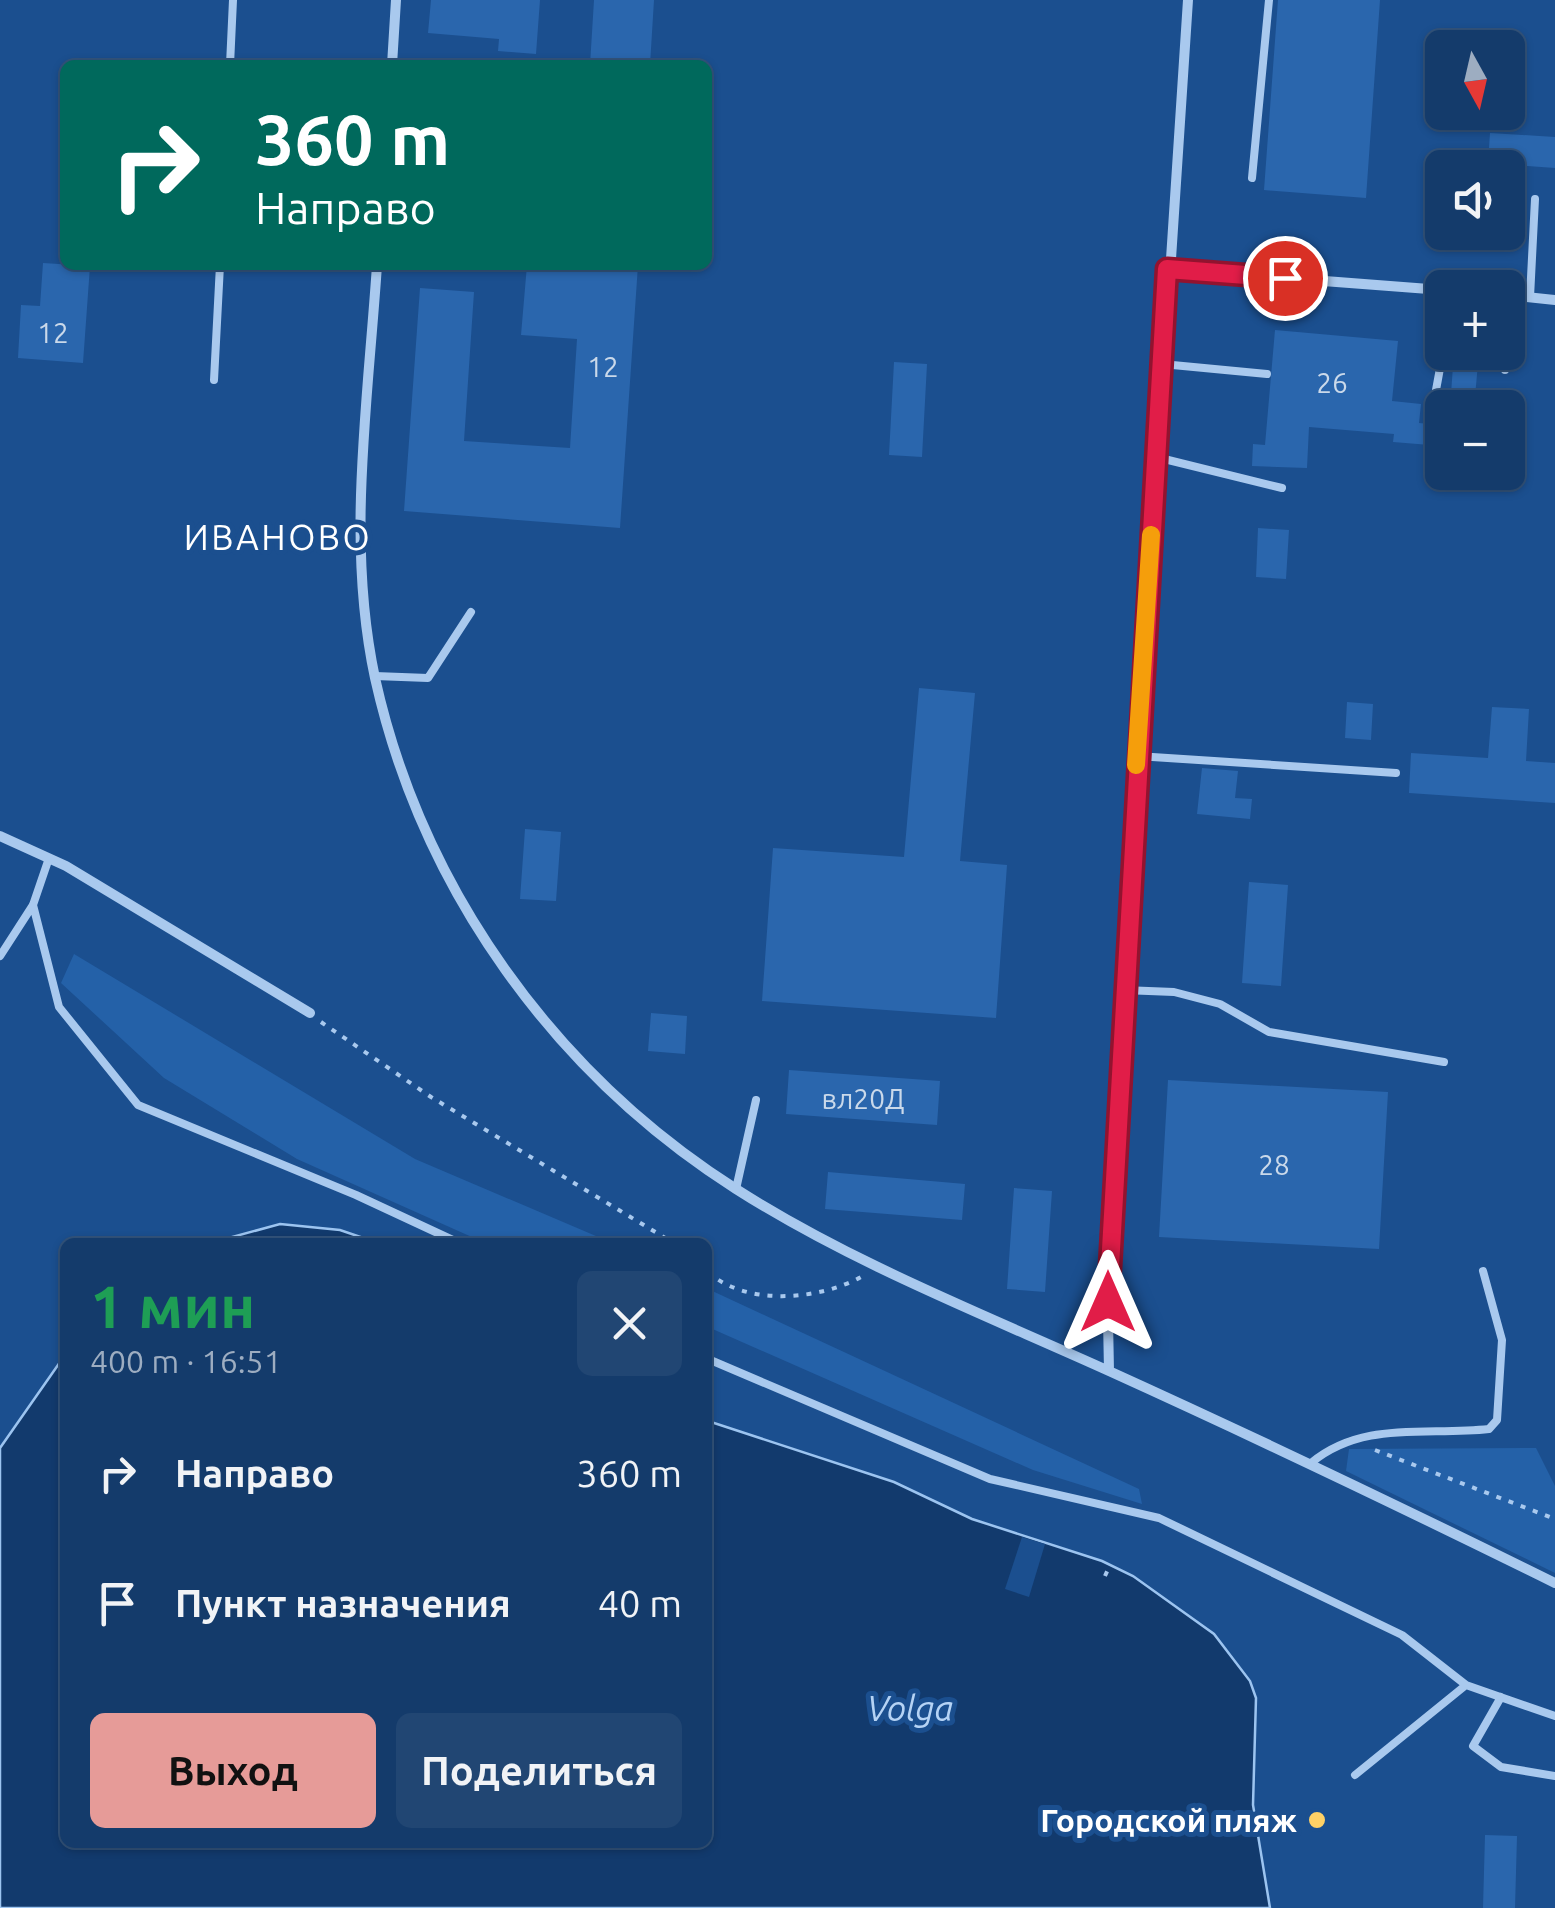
<!DOCTYPE html>
<html lang="ru">
<meta charset="utf-8">
<style>
body{margin:0;font-family:Ubuntu,sans-serif;background:#214673;color:#f1f3f6;height:100vh;display:flex;flex-direction:column;font-size:38px;white-space:nowrap}
*{box-sizing:border-box;margin:0}
p{font-size:32px;color:#9dadc1}
.icon{flex:none;width:55px;height:55px;fill:none;stroke:currentColor;stroke-width:2;stroke-linecap:round;stroke-linejoin:round}
.map{position:relative;flex:1;overflow:hidden}
.panel{position:absolute;left:60px;top:1238px;width:652px;height:610px;display:flex;flex-direction:column;background:#143b6b;border-radius:15px;box-shadow:0 2px 8px #0004,0 0 0 2px #33557e}
.panel>*{flex:none}
.guide{position:absolute;left:60px;top:60px;width:652px;height:210px;border-radius:15px;box-shadow:0 2px 8px #0004,0 0 0 2px #33557e;background:#00695c;color:#fff;overflow:hidden}
.needle{width:65px;rotate:172deg}
.controls{position:absolute;left:1425px;top:30px;display:grid;gap:20px}
.controls a{display:grid;place-items:center;width:100px;height:100px;border-radius:15px;background:#143b6b;box-shadow:0 2px 8px #0004,0 0 0 2px #33557e;font-size:50px}
.pin{position:absolute;display:grid;place-items:center;width:85px;height:85px;color:#fff;margin:-42px;border:5px solid #fff;border-radius:50%;box-shadow:0 2px 10px #0007}
.me{position:absolute;width:110px;margin:-55px;rotate:0deg;stroke-linejoin:round;filter:drop-shadow(0 0 8px #0008)}
.turn{display:flex;align-items:center;gap:35px;height:210px;padding:0 30px;font-size:45px}
.turn .icon{width:130px;height:130px;stroke-width:2.5}
.turn b{display:block;font-size:70px;line-height:85px}
.round{display:grid;place-items:center;flex:none;width:105px;height:105px;border-radius:15px;background:#214673}
.overview{display:flex;align-items:center;justify-content:space-between;height:170px;padding:0 30px}
h1{font-size:60px;font-weight:700;line-height:75px;color:#1e9e55}
.cta{display:flex;gap:20px;margin-top:auto;padding:20px 30px}
.cta a{flex:1;height:115px;border-radius:15px;background:#e69b98;color:#111;font-size:40px;font-weight:700;line-height:115px;text-align:center}
.cta a+a{background:#214673;color:#f1f3f6}
ul{padding:0;list-style:none}
li{display:flex;align-items:center;gap:30px;height:130px;padding:0 30px}
li div{flex:1}
li b{display:block;font-size:38px}
li em{font-style:normal}
.map>svg:first-child{display:block}
.green{fill:#2461a8}
.water{fill:#123a6d;stroke:#9cc4f0;stroke-width:2.5}
.pier{fill:#1b4f8f}
.building{fill:#2a66ad}
.lines{fill:none;stroke-linecap:round;stroke-linejoin:round}
.path{stroke:#a9c9ee;stroke-width:4;stroke-dasharray:5 8;stroke-linecap:butt}
.lane{stroke:#a9c9ee;stroke-width:8}
.street{stroke:#a9c9ee;stroke-width:10}
.route-casing{stroke:#92132f;stroke-width:25}
.route{stroke:#e11d48;stroke-width:18}
.slow{stroke:#f59e0b;stroke-width:18}
.poi-dot{fill:#ffd166;stroke:#1b4f8f;stroke-width:4}
.labels{text-anchor:middle;dominant-baseline:central;stroke-width:10;stroke-linejoin:round;paint-order:stroke}
.number-label{font-size:28px;fill:#cad9ea}
.poi-label{font-size:32px;font-weight:bold;fill:#fff;stroke:#1b4f8f;text-anchor:end}
.neighbourhood-label{font-size:35px;letter-spacing:2.5px;fill:#fff;stroke:#1b4f8f}
.water-label{font-size:35px;font-style:italic;fill:#b5d3f5;stroke:#1b4f8f}
</style>
<div class="map">
<svg width="1555" height="1908" viewBox="0 0 1555 1908">
<rect width="100%" height="100%" fill="#1b4f8f"/>
<path class="green" d="M 74,954 L 415,1159 L 610,1242 L 483,1242 L 297,1159 L 164,1078 L 61,983 Z
M 708,1289 L 1139,1489 L 1142,1504 L 1033,1470 L 708,1327 Z
M 1536,1448 L 1555,1486 L 1555,1573 L 1346,1471 L 1349,1449 Z"/>
<path class="water" d="M 280,1224 L 340,1230 L 375,1242 L 214,1242 Z
M 65,1355 L 65,1842 L 708,1842 L 708,1421 L 894,1482 L 972,1519 L 1102,1561 L 1133,1576 L 1214,1634 L 1250,1681 L 1256,1698 L 1253,1805 L 1270,1908 L 0,1908 L 0,1448 Z"/>
<path class="pier" d="M 1022,1537 L 1045,1544 L 1029,1597 L 1005,1589 Z"/>
<path class="building" d="M 431,0 L 540,0 L 536,54 L 498,51 L 499,39 L 428,33 Z
M 594,0 L 654,0 L 650,65 L 590,65 Z
M 1278,0 L 1380,0 L 1366,198 L 1264,190 Z
M 1490,133 L 1555,137 L 1555,168 L 1488,163 Z
M 43,263 L 90,266 L 83,363 L 18,358 L 21,305 L 40,306 Z
M 527,265 L 638,265 L 620,528 L 404,511 L 420,288 L 474,292 L 464,441 L 570,448 L 577,339 L 521,335 Z
M 1275,330 L 1398,341 L 1392,401 L 1421,404 L 1419,423 L 1442,425 L 1442,446 L 1393,442 L 1394,434 L 1309,427 L 1307,468 L 1252,466 L 1253,444 L 1265,445 Z
M 1454,352 L 1479,352 L 1474,408 L 1450,408 Z
M 894,362 L 927,364 L 922,457 L 889,455 Z
M 1258,528 L 1289,530 L 1286,579 L 1256,577 Z
M 919,688 L 975,693 L 960,861 L 1007,865 L 996,1018 L 762,1001 L 773,848 L 904,857 Z
M 1347,702 L 1373,704 L 1371,740 L 1345,738 Z
M 1492,707 L 1529,709 L 1526,761 L 1555,763 L 1555,803 L 1409,793 L 1411,753 L 1488,758 Z
M 1202,768 L 1238,771 L 1235,798 L 1252,799 L 1250,819 L 1197,814 Z
M 525,829 L 561,832 L 556,901 L 520,899 Z
M 1249,882 L 1288,885 L 1281,986 L 1242,983 Z
M 651,1013 L 687,1016 L 685,1054 L 648,1051 Z
M 789,1070 L 940,1081 L 937,1125 L 786,1114 Z
M 1168,1080 L 1388,1092 L 1379,1249 L 1159,1237 Z
M 828,1172 L 965,1184 L 962,1220 L 825,1209 Z
M 1014,1188 L 1052,1191 L 1045,1292 L 1007,1289 Z
M 1485,1835 L 1517,1836 L 1515,1908 L 1483,1908 Z"/>
<g class="lines">
<path class="path" d="M 321,1022 L 431,1097 L 672,1242
M 708,1272 C 747,1307 820,1300 863,1276
M 1375,1450 L 1555,1519
M 1105,1576 L 1110,1565"/>
<path class="lane" d="M 230,65 L 233,0
M 1252,178 L 1269,0
M 1530,297 L 1535,199
M 1162,364 L 1267,374
M 1505,370 L 1505,352
M 214,380 L 220,265
M 1436,390 L 1443,352
M 1156,457 L 1282,488
M 375,676 L 428,678 L 471,612
M 1137,756 L 1396,773
M 33,905 L 59,1007 L 138,1105 L 356,1195 L 457,1242
M 0,956 L 33,905 L 48,861
M 1123,990 L 1174,992 L 1220,1004 L 1269,1032 L 1444,1062
M 736,1189 L 756,1100
M 708,1359 L 990,1479 L 1159,1518 L 1402,1635 L 1466,1685
M 1311,1463 C 1363,1420 1426,1436 1489,1429 L 1497,1420 L 1502,1340 L 1483,1271
M 1501,1697 L 1473,1746 L 1501,1767 L 1555,1776
M 1355,1775 L 1466,1685 L 1555,1716"/>
<path class="street" d="M 392,65 L 396,0
M 377,265 C 368,402 346,543 375,678 C 422,889 554,1073 736,1189 C 852,1263 983,1314 1109,1371 C 1259,1439 1407,1510 1555,1583
M 1167,269 L 1442,290
M 1508,295 L 1555,300
M 0,836 L 66,866 L 310,1013
M 1109,1371 L 1107,1267 L 1123,990 L 1188,0"/>
</g>
<g class="lines">
<defs>
<path id="route" d="M 1108,1302 L 1167,269 L 1285,278"/>
</defs>
<use href="#route" class="route-casing"/>
<use href="#route" class="route"/>
<path class="slow" d="M 1136,765 L 1151,535"/>
</g>
<circle class="poi-dot" cx="1317" cy="1820" r="10"/>
<g class="labels">
<g class="number-label">
<text x="53" y="332">12</text>
<text x="603" y="366">12</text>
<text x="1332" y="382">26</text>
<text x="863" y="1098">вл20Д</text>
<text x="1274" y="1164">28</text>
</g>
<g class="poi-label">
<text x="1297" y="1820">Городской пляж</text>
</g>
<g class="neighbourhood-label">
<text x="278" y="537">ИВАНОВО</text>
</g>
<g class="water-label">
<text x="910" y="1708">Volga</text>
</g>
</g>
</svg>
<div class="controls">
<a><svg class="needle" viewBox="-14 -14 28 28"><path d="M0-13l5 13h-10z" fill="#e53935"/><path d="M0 13l5-13h-10z" fill="#9dadc1"/></svg></a>
<a><svg class="icon" aria-label="sound" viewBox="0 0 24 24"><path d="M4 9h4l5-4v14l-5-4H4zM17 9q2 3 0 6"/></svg></a>
<a>+</a>
<a>−</a>
</div>
<div class="pin" style="left:1285px;top:278px;background:#d93025"><svg class="icon" aria-label="arrive" viewBox="0 0 24 24"><path d="M6 21V4h12l-3 4 3 4H6"/></svg></div>
<svg class="me" style="left:1108px;top:1302px" viewBox="-20 -20 40 40"><path d="M0-17L14 15 0 8-14 15z" fill="#e11d48" stroke="#fff" stroke-width="4"/></svg>
<div class="guide">
<div class="turn"><svg class="icon" aria-label="right" viewBox="0 0 24 24"><path d="M7 20v-9h11M14 6l5 5-5 5"/></svg><div><b>360 m</b>Направо</div></div>
</div>
<section class="panel">
<div class="overview"><div><h1>1 мин</h1><p>400 m · 16:51</p></div><a class="round"><svg class="icon" aria-label="close" viewBox="0 0 24 24"><path d="M6 6l12 12M18 6L6 18"/></svg></a></div>
<ul>
<li><svg class="icon" aria-label="right" viewBox="0 0 24 24"><path d="M7 20v-9h11M14 6l5 5-5 5"/></svg><div><b>Направо</b></div><em>360 m</em></li>
<li><svg class="icon" aria-label="arrive" viewBox="0 0 24 24"><path d="M6 21V4h12l-3 4 3 4H6"/></svg><div><b>Пункт назначения</b></div><em>40 m</em></li>
</ul>
<div class="cta"><a>Выход</a><a>Поделиться</a></div>
</section>
</div>
